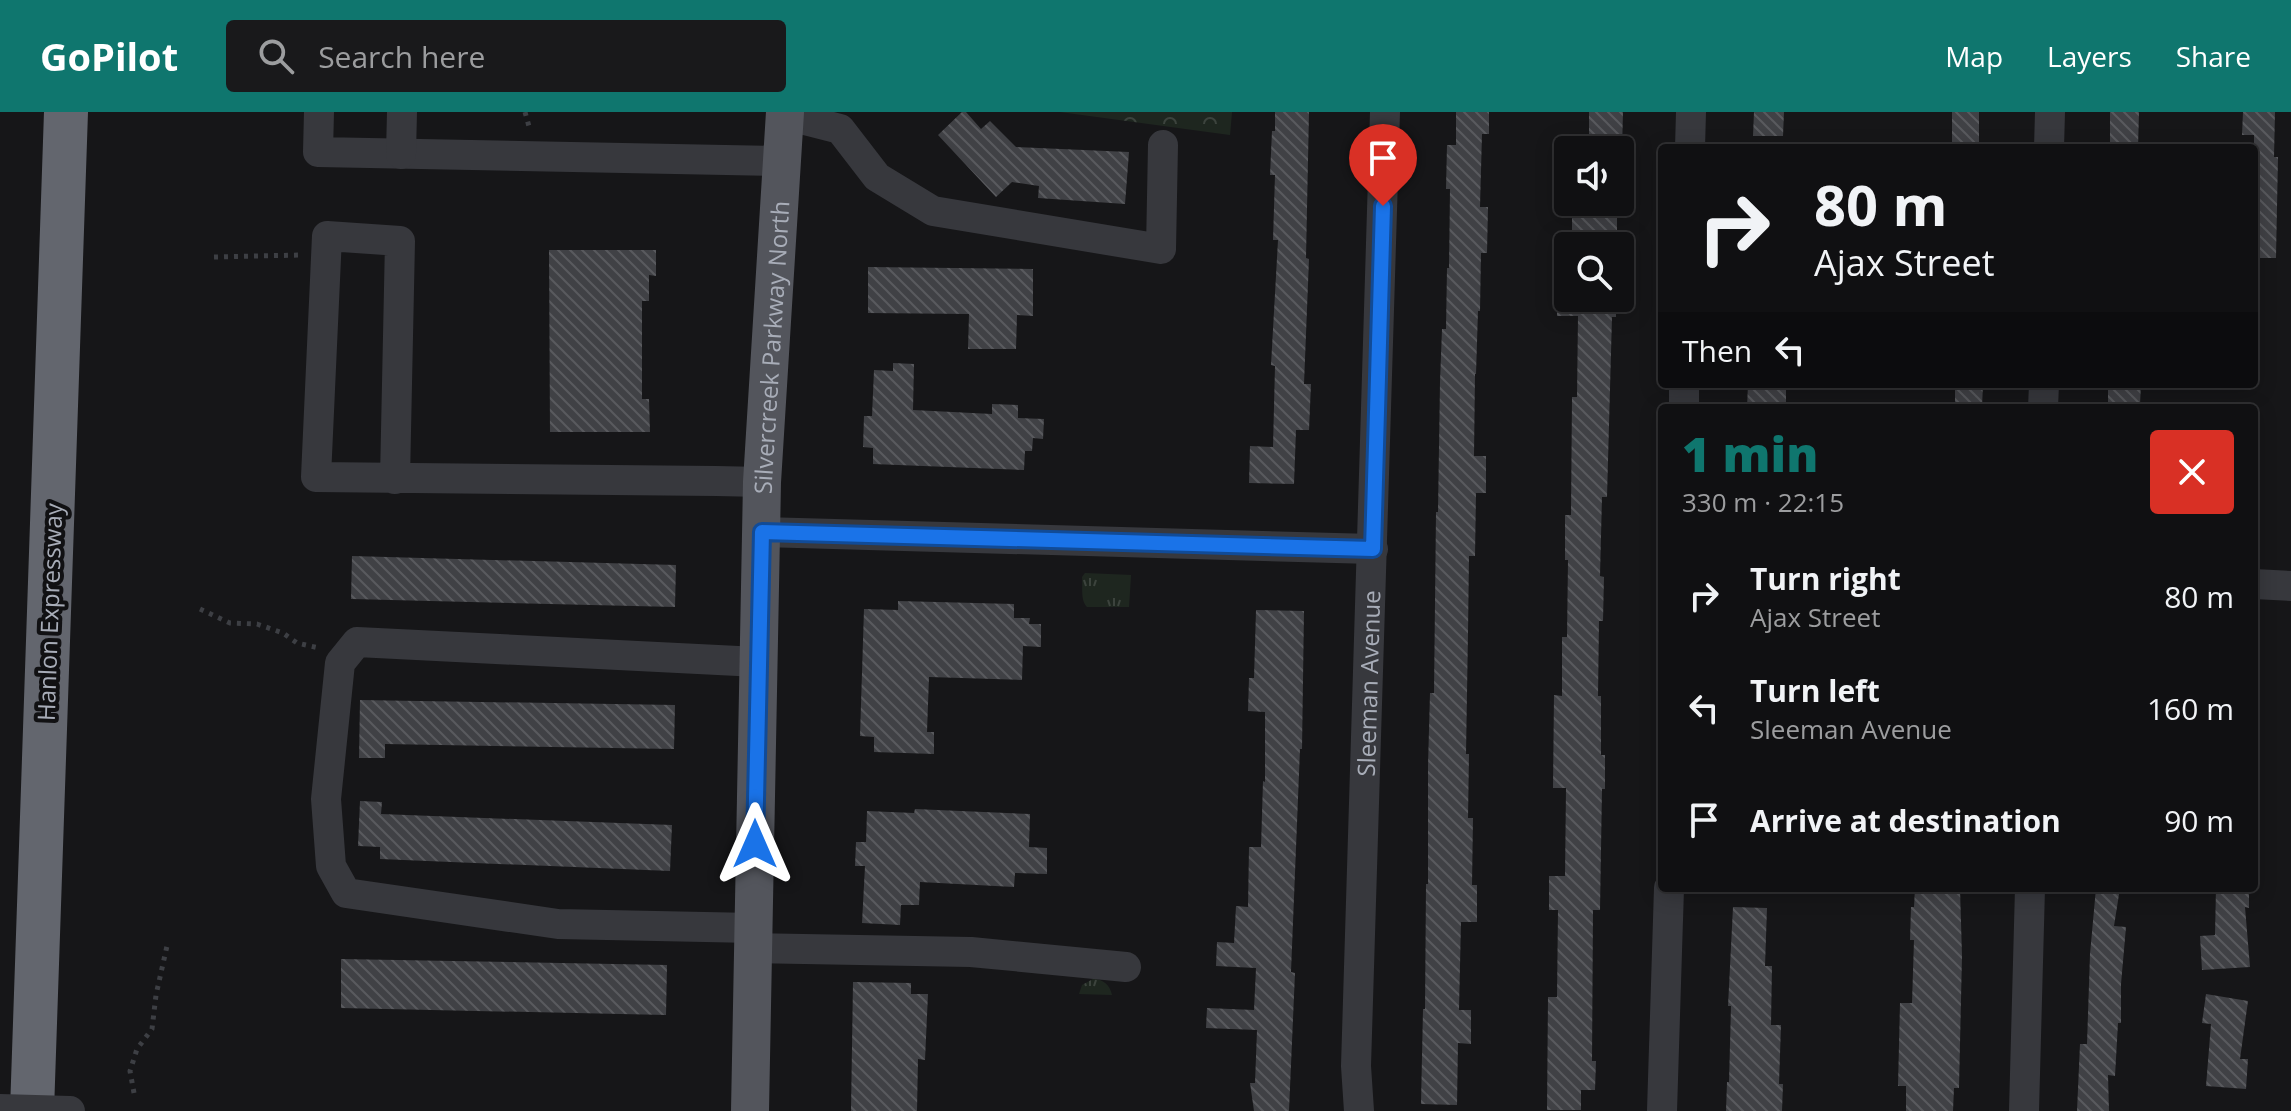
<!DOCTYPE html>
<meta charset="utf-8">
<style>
body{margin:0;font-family:"Open Sans",sans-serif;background:#19191b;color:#f1f3f6;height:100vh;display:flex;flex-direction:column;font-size:30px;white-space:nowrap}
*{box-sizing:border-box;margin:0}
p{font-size:26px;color:#9c9d9f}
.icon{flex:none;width:44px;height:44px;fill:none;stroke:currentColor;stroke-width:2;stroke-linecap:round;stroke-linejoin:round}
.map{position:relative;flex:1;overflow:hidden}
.details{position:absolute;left:1658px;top:292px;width:600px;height:488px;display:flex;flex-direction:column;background:#101012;border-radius:8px;box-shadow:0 4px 20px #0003,0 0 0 2px #303032}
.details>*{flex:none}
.top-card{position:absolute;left:1658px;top:32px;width:600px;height:244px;border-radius:8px;box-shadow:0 4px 20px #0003,0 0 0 2px #303032;background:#101012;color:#f1f3f6;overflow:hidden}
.buttons{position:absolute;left:1554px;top:24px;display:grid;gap:16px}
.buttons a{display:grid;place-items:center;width:80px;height:80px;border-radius:8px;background:#101012;box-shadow:0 4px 20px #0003,0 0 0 2px #303032;font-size:40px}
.pin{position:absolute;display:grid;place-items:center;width:68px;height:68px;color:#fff;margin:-82px -34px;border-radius:50% 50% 50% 0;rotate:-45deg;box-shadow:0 0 8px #0007}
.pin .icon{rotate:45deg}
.me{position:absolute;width:88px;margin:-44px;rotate:0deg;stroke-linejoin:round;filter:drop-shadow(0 0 6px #0008)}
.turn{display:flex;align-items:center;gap:28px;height:168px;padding:0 24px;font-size:36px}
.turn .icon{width:104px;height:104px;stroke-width:2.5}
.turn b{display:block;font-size:56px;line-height:68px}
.then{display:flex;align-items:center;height:76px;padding:0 24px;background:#0003;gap:16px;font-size:30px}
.round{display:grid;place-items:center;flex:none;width:84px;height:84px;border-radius:8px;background:#19191b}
.headline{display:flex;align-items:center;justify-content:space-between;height:136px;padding:0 24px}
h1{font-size:48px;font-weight:800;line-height:60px;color:#0f766e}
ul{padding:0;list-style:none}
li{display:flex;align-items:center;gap:24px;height:112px;padding:0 24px}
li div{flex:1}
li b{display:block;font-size:30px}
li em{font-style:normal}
header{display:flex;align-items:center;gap:48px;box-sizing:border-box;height:112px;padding:0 40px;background:#0f766e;color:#fff}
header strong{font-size:38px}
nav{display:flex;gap:44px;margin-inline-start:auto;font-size:28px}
.search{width:560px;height:72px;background:#19191b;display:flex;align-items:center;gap:20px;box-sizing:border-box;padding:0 28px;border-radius:8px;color:#9c9d9f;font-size:30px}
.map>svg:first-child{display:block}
.grass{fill:url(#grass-tufts)}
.forest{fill:url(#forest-crowns)}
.building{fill:url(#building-back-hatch)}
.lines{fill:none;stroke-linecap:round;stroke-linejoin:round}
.path{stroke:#3d3f44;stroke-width:5;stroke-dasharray:4 6;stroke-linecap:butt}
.minor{stroke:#37383d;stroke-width:30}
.major{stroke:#53555c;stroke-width:38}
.highway{stroke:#63666e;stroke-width:44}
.minor-bridge{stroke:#37383d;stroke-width:30}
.route-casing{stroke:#114b97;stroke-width:20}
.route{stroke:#1a73e8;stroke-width:14}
.labels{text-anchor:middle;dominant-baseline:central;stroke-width:8;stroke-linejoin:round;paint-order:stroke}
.street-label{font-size:24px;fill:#a8adb8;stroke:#111113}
</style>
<header>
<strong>GoPilot</strong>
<div class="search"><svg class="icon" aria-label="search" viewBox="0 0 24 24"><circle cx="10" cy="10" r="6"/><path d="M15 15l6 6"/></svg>Search here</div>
<nav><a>Map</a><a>Layers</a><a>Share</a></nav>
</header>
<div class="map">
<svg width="2291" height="999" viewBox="0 0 2291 999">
<defs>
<pattern id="grass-tufts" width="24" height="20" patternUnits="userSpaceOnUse" patternTransform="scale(2)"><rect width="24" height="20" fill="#1e261f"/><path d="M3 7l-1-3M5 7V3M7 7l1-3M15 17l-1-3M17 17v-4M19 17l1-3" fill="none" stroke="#3c433d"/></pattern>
<pattern id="forest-crowns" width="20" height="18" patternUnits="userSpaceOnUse" patternTransform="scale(2)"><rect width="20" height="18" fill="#1e261f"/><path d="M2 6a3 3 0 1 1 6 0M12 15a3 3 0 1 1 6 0" fill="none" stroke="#3c433d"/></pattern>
<pattern id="building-back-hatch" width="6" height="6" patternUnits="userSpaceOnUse" patternTransform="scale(2)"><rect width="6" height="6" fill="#404145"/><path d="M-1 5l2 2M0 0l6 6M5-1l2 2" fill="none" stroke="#595a5e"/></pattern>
</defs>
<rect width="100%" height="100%" fill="#161618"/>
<path class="grass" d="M 1085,461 L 1131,463 L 1129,495 L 1087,495 C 1080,488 1083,474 1082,465 Z
M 1093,867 C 1103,867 1110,873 1112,883 L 1079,882 L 1082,873 Z"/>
<path class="forest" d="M 1060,0 L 1232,0 L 1230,23 Z"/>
<path class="building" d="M 962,0 L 966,0 L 981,17 L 990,9 L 1016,35 L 1129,40 L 1125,92 L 1038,86 L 1039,74 L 1012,70 L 996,85 L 938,23 Z
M 1275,0 L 1309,0 L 1306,146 L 1309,147 L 1304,272 L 1311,272 L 1309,318 L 1296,318 L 1294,372 L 1249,371 L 1250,334 L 1273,335 L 1275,254 L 1271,253 L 1278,128 L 1273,128 L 1275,63 L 1270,63 L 1272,19 L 1275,19 Z
M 1456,0 L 1489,0 L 1489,22 L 1482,22 L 1480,95 L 1488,95 L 1487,141 L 1481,141 L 1480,199 L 1478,199 L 1476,262 L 1475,262 L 1474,344 L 1486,344 L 1486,381 L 1476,381 L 1475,444 L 1469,444 L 1468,521 L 1466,642 L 1469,642 L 1468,706 L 1473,706 L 1472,773 L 1477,773 L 1477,810 L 1461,810 L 1459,898 L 1471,898 L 1471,932 L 1458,931 L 1457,993 L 1421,992 L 1423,897 L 1425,897 L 1426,772 L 1428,772 L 1428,654 L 1430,581 L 1434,581 L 1436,400 L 1438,400 L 1440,270 L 1442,217 L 1446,217 L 1447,156 L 1449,156 L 1450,77 L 1446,77 L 1447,33 L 1456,33 Z
M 1589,0 L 1623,0 L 1622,38 L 1589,38 Z
M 1754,0 L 1784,0 L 1783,24 L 1753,24 Z
M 1952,0 L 1979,0 L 1979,36 L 1952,36 Z
M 2110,0 L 2139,0 L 2138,36 L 2110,36 Z
M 2243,0 L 2275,0 L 2274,45 L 2278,45 L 2276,146 L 2254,146 L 2254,23 L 2242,23 Z
M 1572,97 L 1617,99 L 1617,134 L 1572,134 Z
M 549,138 L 656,138 L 656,164 L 649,163 L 649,189 L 642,189 L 642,287 L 649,287 L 650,320 L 550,320 Z
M 868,155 L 1033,157 L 1033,204 L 1017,203 L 1016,237 L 968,237 L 969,202 L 868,201 Z
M 1557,186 L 1616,186 L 1616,205 L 1612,205 L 1607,385 L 1602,385 L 1600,464 L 1604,465 L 1603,509 L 1599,509 L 1598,584 L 1601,584 L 1601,643 L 1605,643 L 1605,677 L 1602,677 L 1600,798 L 1593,798 L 1592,949 L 1596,949 L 1595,978 L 1581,978 L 1581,998 L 1547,998 L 1548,885 L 1557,885 L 1558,798 L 1549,798 L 1549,764 L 1565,764 L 1566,676 L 1553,676 L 1554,583 L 1562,584 L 1562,525 L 1567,525 L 1568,448 L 1565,448 L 1565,403 L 1571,403 L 1572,285 L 1577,285 L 1578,204 L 1557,204 Z
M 893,251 L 914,252 L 913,298 L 992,302 L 992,292 L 1018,293 L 1018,306 L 1044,307 L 1043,327 L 1033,326 L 1032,339 L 1025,339 L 1024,358 L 873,352 L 873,336 L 863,335 L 864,304 L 872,304 L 874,258 L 893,259 Z
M 1748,272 L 1786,272 L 1786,296 L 1747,296 Z
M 1955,272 L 1983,272 L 1982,296 L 1955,296 Z
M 2108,272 L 2141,272 L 2140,293 L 2108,292 Z
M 352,444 L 676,453 L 675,495 L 351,487 Z
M 898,489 L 1014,492 L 1014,506 L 1030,506 L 1029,512 L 1041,512 L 1041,535 L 1023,534 L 1022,568 L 929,565 L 927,620 L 934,620 L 934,642 L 874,640 L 874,625 L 860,624 L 864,497 L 898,498 Z
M 1256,498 L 1304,499 L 1302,637 L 1300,637 L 1291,860 L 1295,861 L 1289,999 L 1254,999 L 1250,971 L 1255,971 L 1257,918 L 1206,916 L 1207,896 L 1254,898 L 1256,856 L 1216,854 L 1217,830 L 1234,831 L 1236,794 L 1248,795 L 1249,735 L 1261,735 L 1263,669 L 1265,670 L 1265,600 L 1248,599 L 1249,566 L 1254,566 Z
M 360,588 L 675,593 L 674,637 L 385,632 L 385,646 L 359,646 Z
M 360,689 L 382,690 L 381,702 L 672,713 L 670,759 L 380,747 L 380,735 L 358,734 Z
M 915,697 L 1030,702 L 1029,735 L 1047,736 L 1047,762 L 1015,761 L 1014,775 L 920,770 L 919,793 L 901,793 L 900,813 L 862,811 L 865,754 L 855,754 L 856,730 L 866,730 L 867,699 L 914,701 Z
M 1915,776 L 1960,776 L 1962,844 L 1959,976 L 1954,976 L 1953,999 L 1906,999 L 1906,974 L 1898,974 L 1900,891 L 1912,891 L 1914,828 L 1910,828 L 1911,795 L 1914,795 Z
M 2096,776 L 2120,776 L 2114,814 L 2126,815 L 2121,872 L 2121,911 L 2118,911 L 2115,964 L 2108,963 L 2109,999 L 2077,999 L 2080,932 L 2087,932 L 2090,842 Z
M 2216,776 L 2249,776 L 2249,796 L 2245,795 L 2250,855 L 2202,858 L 2200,824 L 2215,823 Z
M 1733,795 L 1767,796 L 1765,854 L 1772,854 L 1771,913 L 1781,913 L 1779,972 L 1783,972 L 1782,999 L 1726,999 L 1727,970 L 1729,970 L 1731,894 L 1728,894 Z
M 341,847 L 667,853 L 666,903 L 341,896 Z
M 853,870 L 911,871 L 911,882 L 928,882 L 925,948 L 918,947 L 917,999 L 851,999 Z
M 2206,882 L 2248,889 L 2240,947 L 2248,947 L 2246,977 L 2206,974 L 2211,912 L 2202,911 Z"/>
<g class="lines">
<path class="path" d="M 525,0 L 530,18
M 214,145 L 301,143
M 200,497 L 230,511 L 257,512 L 283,521 L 297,531 L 319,536
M 134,981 L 130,959 L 137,937 L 152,917 L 156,883 L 167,834"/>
<g class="minor">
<path d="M 319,0 L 318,40 L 783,49"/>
<path d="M 785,3 L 840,17 L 877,65 L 933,99 L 1161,137 L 1163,33"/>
<path d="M 1690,36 L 1691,0"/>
<path d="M 2049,36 L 2050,0"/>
<path d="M 401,42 L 402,0"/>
<path d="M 1684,296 L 1684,272"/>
<path d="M 2043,296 L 2044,272"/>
<path d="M 395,367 L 400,129 L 327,124 L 316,365 L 716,369 L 762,370"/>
<path d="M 762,420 L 1373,437"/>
<path d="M 2254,472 L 2291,474"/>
<path d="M 754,816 L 558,812 L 346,781 L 331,754 L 326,687 L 340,551 L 357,530 L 758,550"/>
<path d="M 754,836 L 971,840 L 1126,855"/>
<path id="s1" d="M 1359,999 L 1356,954 L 1385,0"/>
<path d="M 1662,999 L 1669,776"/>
<path d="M 2024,999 L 2030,776"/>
</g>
<path class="major" id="s2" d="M 750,999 L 762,370 L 785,0"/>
<path class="highway" d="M 32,999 L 66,0"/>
<path class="minor-bridge" d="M 0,997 L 70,999"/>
</g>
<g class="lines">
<defs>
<path id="route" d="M 755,732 L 762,420 L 1373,437 L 1383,94"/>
</defs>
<use href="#route" class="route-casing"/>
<use href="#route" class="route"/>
</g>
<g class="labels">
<g class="street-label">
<text stroke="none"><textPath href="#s2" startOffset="764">Silvercreek Parkway North</textPath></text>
<text transform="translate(49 500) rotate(-88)">Hanlon Expressway</text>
<text stroke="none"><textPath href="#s1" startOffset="428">Sleeman Avenue</textPath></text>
</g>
</g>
</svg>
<div class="buttons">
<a><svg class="icon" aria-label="sound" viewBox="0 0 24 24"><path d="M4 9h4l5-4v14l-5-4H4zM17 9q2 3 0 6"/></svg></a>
<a><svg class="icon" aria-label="search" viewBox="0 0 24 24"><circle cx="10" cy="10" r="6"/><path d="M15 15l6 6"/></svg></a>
</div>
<div class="pin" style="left:1383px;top:94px;background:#d93025"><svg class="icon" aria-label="arrive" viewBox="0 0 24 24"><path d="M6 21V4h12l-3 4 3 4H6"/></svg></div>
<svg class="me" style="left:755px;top:732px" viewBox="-20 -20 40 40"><path d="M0-17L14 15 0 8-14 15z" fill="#1a73e8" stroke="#fff" stroke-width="4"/></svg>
<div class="top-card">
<div class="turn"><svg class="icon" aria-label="right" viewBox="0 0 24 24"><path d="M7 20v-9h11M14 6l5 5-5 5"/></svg><div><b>80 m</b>Ajax Street</div></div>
<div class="then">Then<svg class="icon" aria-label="left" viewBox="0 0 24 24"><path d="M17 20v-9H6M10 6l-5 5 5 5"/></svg></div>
</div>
<section class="details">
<div class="headline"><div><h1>1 min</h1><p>330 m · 22:15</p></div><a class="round" style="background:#d93025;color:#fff"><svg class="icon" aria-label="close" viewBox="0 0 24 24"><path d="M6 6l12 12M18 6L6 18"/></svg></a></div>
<ul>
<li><svg class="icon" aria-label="right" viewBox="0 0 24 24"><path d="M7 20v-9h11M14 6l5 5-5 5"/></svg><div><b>Turn right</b><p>Ajax Street</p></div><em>80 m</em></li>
<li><svg class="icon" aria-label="left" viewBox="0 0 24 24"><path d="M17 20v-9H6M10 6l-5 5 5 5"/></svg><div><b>Turn left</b><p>Sleeman Avenue</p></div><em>160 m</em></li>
<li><svg class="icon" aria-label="arrive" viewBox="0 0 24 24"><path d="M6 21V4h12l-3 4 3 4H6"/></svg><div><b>Arrive at destination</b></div><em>90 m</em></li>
</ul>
</section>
</div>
